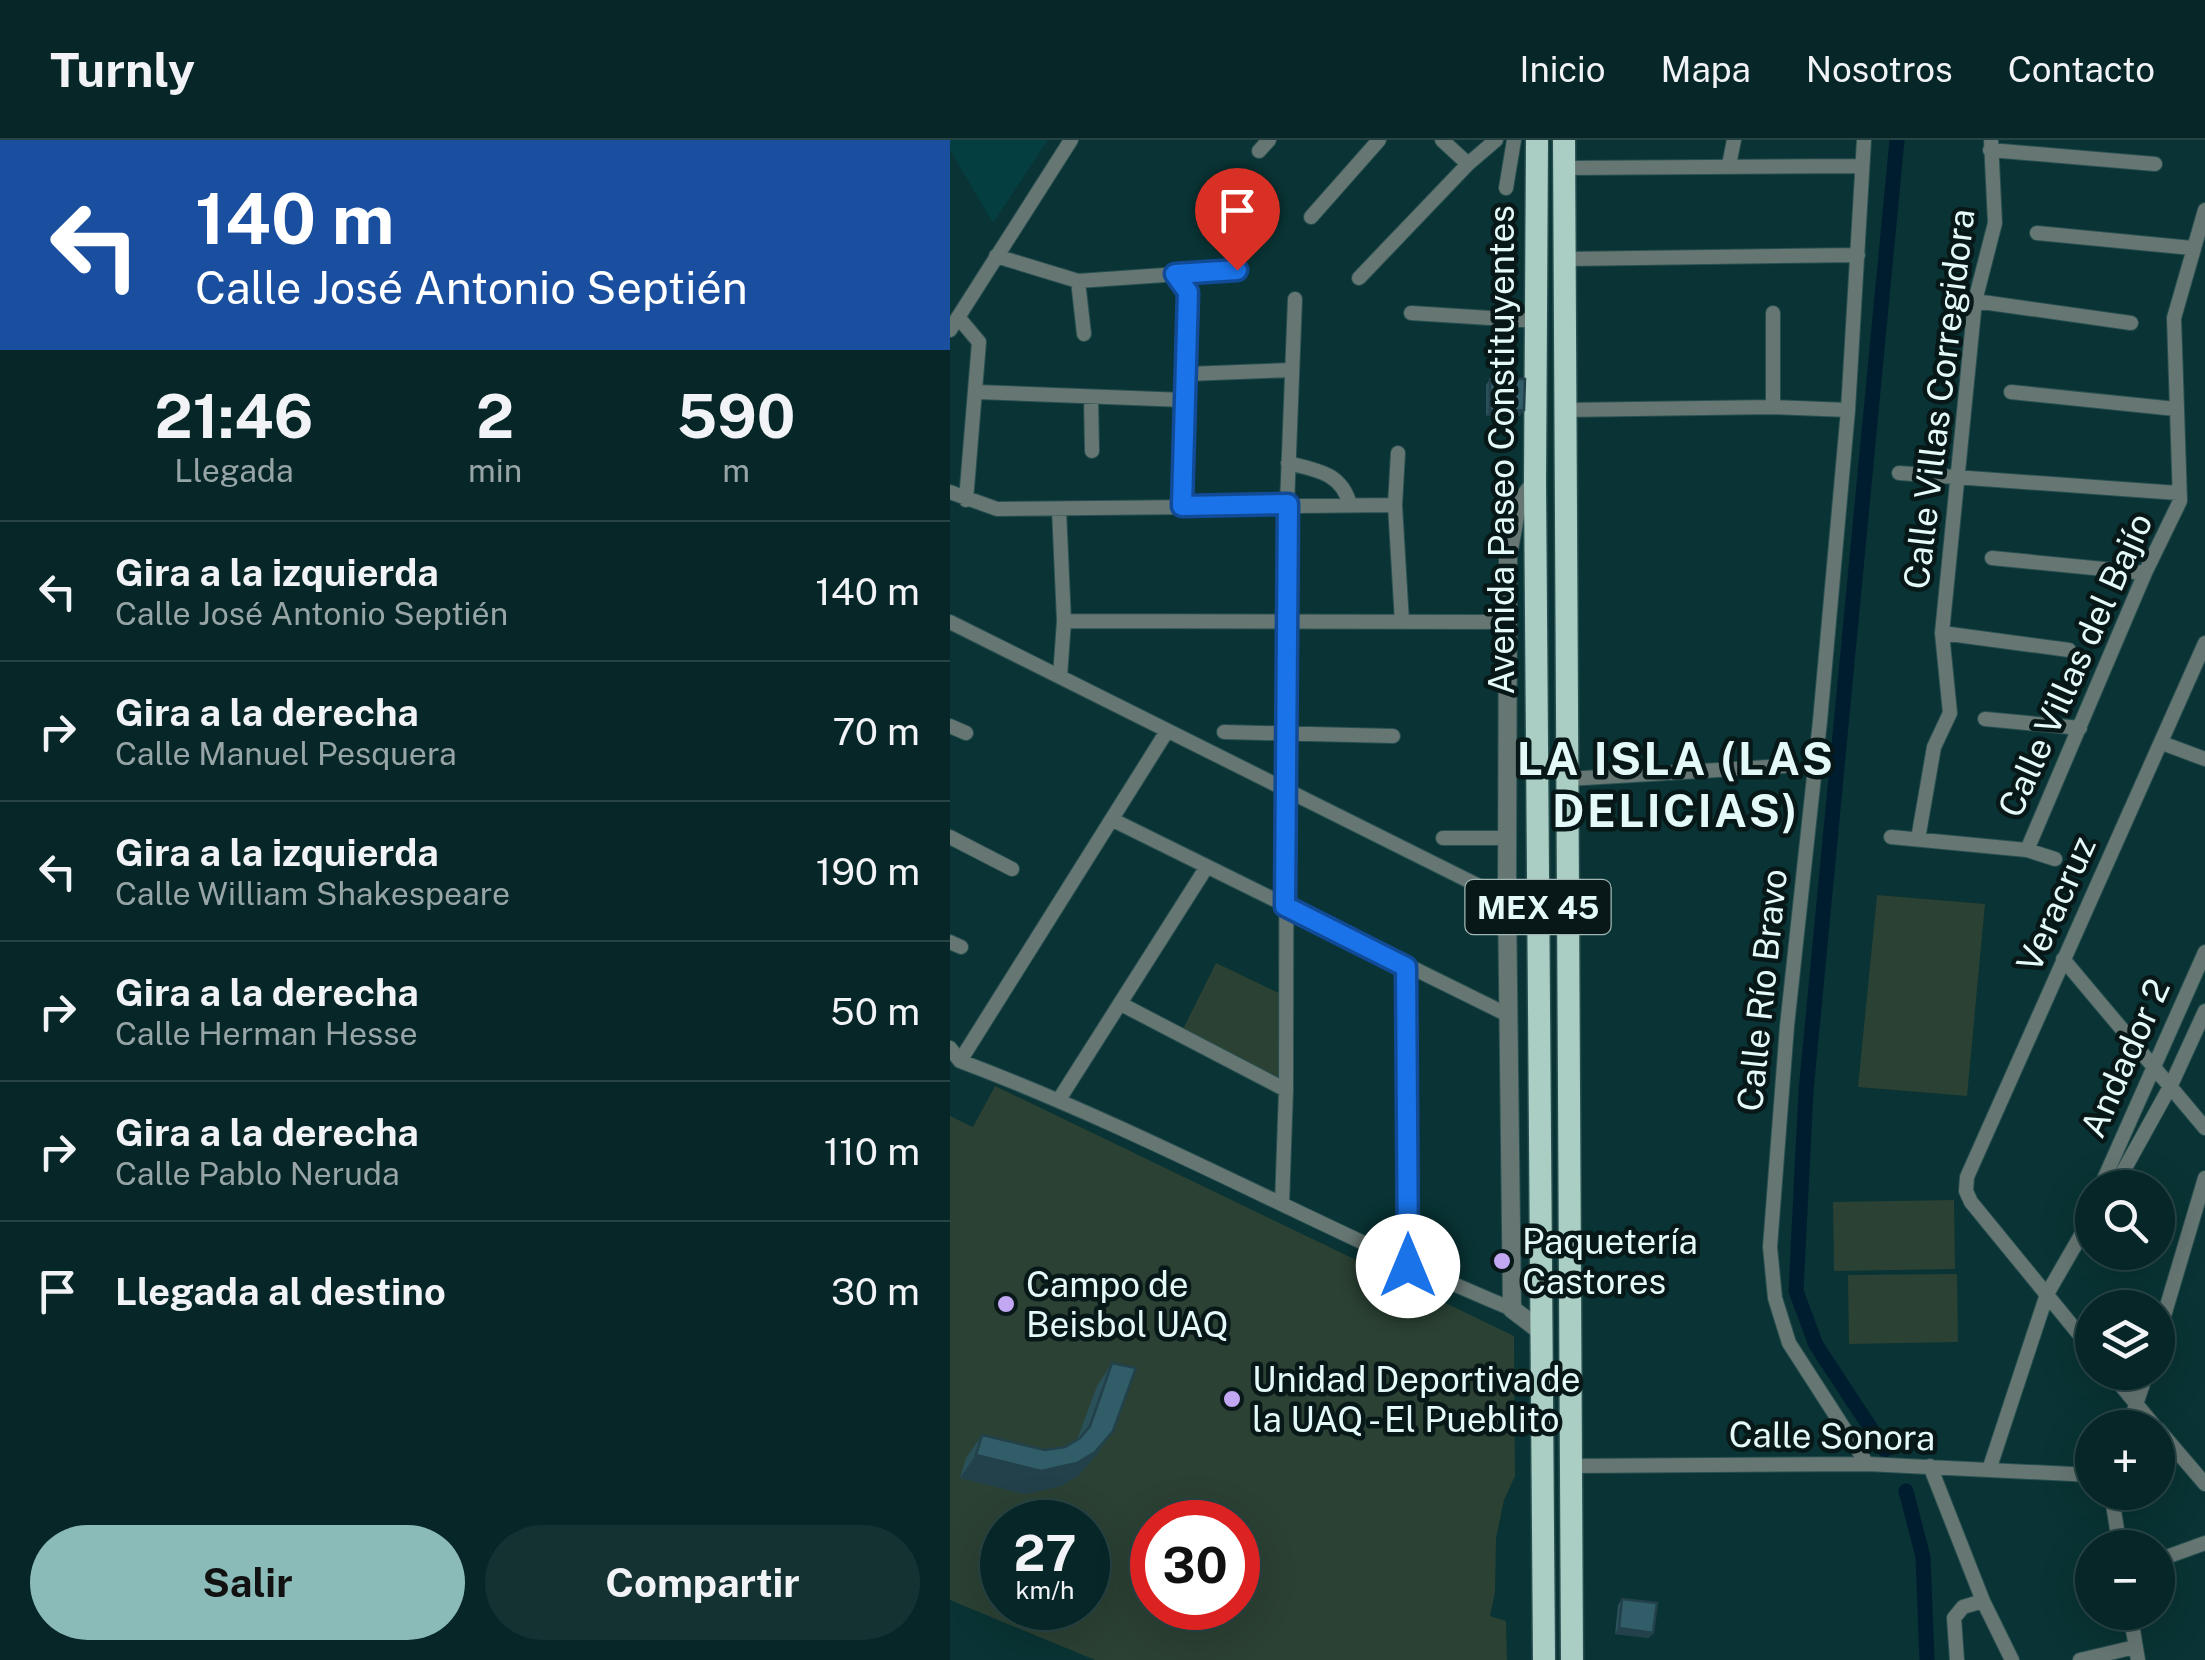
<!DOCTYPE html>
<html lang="es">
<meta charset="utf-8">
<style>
body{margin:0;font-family:"Public Sans",sans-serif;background:#153233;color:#f1f3f6;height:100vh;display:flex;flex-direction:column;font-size:38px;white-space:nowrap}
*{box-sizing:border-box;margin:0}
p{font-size:32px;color:#98a5a7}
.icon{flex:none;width:55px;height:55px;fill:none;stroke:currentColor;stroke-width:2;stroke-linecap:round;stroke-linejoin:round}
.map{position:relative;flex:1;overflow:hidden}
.side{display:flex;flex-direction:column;background:#072627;width:950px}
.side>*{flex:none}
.hud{background:#1a4fa0;color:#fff;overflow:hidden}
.controls{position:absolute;left:1125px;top:1030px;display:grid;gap:20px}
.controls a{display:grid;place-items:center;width:100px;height:100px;border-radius:50%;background:#072627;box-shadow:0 10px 40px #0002,0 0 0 2px #284344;font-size:50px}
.speed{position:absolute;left:30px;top:1360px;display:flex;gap:20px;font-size:50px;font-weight:700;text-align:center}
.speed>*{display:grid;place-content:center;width:130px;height:130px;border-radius:50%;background:#072627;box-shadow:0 10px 40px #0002,0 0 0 2px #284344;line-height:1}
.speed small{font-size:25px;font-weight:400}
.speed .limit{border:15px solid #d22;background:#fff;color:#111}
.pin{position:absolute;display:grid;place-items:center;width:85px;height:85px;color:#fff;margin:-102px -42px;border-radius:50% 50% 50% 0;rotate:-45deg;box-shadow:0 0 10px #0007}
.pin .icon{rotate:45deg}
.me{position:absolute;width:110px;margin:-55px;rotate:0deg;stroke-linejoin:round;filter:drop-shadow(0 0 8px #0008)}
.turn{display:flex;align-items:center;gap:35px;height:210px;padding:0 30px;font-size:45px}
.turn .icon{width:130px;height:130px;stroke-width:2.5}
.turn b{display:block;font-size:70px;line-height:85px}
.eta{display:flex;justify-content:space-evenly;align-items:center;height:170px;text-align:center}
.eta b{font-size:60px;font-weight:700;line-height:70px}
.button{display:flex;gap:20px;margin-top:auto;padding:20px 30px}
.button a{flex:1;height:115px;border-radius:60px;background:#8bbbb9;color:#111;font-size:40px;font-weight:700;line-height:115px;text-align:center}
.button a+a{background:#153233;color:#f1f3f6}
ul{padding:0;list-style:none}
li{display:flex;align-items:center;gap:30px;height:140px;padding:0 30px;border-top:2px solid #284344}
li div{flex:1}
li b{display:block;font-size:38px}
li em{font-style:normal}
header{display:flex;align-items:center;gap:60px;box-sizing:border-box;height:140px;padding:0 50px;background:#072627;border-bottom:2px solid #284344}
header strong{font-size:48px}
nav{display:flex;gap:55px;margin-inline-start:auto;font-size:35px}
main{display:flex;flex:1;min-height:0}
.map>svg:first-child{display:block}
.built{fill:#053e40}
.green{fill:#2b4133;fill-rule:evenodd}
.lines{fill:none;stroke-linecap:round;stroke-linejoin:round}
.canal{stroke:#001d30;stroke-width:15}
.minor-casing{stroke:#284f50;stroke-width:16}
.tertiary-casing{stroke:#284f50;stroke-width:20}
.trunk-casing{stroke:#284f50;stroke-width:25}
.minor{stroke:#667672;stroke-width:14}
.tertiary{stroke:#667672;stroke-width:18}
.trunk{stroke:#aacec4;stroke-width:22}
.wall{fill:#2a505a}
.shaded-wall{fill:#22414a}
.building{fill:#315d69;stroke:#22414a;stroke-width:2.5}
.route-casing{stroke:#114b97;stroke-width:25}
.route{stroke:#1a73e8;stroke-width:18}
.poi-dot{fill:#c2a8f3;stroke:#081818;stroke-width:4}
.labels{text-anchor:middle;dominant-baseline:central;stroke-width:9;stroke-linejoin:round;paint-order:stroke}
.shield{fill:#081818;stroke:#a2b6b6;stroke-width:2.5}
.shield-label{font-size:32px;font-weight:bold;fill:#e4f9f9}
.street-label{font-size:35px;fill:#e4f9f9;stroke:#081818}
.poi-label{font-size:35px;fill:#e4f9f9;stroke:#081818;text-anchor:start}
.district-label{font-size:45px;font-weight:bold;letter-spacing:2.5px;fill:#e4f9f9;stroke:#081818}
</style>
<header>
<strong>Turnly</strong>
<nav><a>Inicio</a><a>Mapa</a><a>Nosotros</a><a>Contacto</a></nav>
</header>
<main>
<section class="side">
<div class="hud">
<div class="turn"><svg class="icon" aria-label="left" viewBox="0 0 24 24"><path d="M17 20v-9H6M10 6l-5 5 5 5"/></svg><div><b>140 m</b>Calle José Antonio Septién</div></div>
</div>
<div class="eta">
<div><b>21:46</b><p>Llegada</p></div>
<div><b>2</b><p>min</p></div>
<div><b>590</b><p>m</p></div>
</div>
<ul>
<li><svg class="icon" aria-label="left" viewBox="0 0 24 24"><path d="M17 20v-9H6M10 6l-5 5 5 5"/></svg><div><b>Gira a la izquierda</b><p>Calle José Antonio Septién</p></div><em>140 m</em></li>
<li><svg class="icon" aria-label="right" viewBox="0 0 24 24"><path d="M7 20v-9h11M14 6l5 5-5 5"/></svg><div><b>Gira a la derecha</b><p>Calle Manuel Pesquera</p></div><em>70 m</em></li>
<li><svg class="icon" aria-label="left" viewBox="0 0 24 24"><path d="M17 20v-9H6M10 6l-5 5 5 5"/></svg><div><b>Gira a la izquierda</b><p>Calle William Shakespeare</p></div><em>190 m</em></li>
<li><svg class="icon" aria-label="right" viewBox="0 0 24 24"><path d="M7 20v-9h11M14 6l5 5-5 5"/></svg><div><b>Gira a la derecha</b><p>Calle Herman Hesse</p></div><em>50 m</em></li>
<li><svg class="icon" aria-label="right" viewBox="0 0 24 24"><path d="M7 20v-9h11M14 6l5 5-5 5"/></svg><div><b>Gira a la derecha</b><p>Calle Pablo Neruda</p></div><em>110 m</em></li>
<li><svg class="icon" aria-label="arrive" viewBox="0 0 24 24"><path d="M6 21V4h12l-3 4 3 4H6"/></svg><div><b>Llegada al destino</b></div><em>30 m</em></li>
</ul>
<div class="button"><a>Salir</a><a>Compartir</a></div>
</section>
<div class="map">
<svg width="1255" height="1520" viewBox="0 0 1255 1520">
<rect width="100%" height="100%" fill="#093334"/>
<path class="built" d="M 0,0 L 98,0 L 43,83 L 0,10 Z"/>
<path class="green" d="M 927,755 L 1035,764 L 1017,956 L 908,947 Z
M 266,823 L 333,855 L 333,943 L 231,893 Z
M 45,946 L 564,1196 L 565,1336 L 554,1360 L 546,1398 L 545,1452 L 540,1476 L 556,1481 L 557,1520 L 145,1520 L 0,1460 L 0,976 L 23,987 ZM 52,1382 L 138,1382 L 138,1468 L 52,1468 ZM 202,1382 L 288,1382 L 288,1468 L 202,1468 Z
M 1004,1060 L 1005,1129 L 884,1131 L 883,1062 Z
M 1007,1134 L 1008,1202 L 899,1204 L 898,1135 Z"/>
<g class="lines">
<path class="canal" d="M 935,1310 L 866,1205 L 846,1151 L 856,951 L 947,0
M 956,1351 L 973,1417 L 977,1520"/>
<defs>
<path id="minor" d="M 492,0 L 518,24
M 914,0 L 898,270 L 870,581 L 837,886 L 820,1107 L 825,1158 L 839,1203 L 917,1324
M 1040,10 L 1205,24
M 309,11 L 319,0
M 779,25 L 784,0
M 614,28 L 911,26
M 556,48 L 564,0
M 361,77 L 429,0
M 1087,93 L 1242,108
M 46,116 L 128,141 L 287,130
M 615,119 L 908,115
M 225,135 L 238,153 L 233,366
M 409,138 L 518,24 L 546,0
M 128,141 L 134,194
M 1025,161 L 1181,183
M 461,173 L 586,181
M 823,173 L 823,267
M 8,177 L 29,202 L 16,360
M 0,190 L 121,0
M 237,234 L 342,230
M 27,252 L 234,260
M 1061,252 L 1226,269
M 141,257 L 142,311
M 615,270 L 823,267 L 898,270
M 448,313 L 445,365 L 452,482
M 338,323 C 367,330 392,333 400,365
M 949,333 L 1228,353
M 0,352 L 47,369 L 445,365
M 109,369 L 114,481 L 110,537
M 1042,418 L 1195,433
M 114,481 L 557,482
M 0,482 L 557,760
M 992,493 L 1119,510
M 1035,579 L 1130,588
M 0,586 L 16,593
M 274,592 L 443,596
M 1212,603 L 1255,619
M 618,639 L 834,626
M 163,680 L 558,875
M 0,697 L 62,729
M 941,697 L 1077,710 L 1105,719
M 493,698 L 559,698
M 968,699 L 984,607 L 1000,573 L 992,493 L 1025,161 L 1045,83 L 1041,0
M 1077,710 L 1195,433 L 1230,361 L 1224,178 L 1255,70
M 0,802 L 11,807
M 1113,819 L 1255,988
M 456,827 L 458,1126
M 171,864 L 336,950
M 0,908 L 10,921 C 199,992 376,1092 562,1169
M 10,921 L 217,591
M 110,958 L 256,728
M 1150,1048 L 1255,812
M 1164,1048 L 1221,945 L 1255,871
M 332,1064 L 336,950 L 337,365 L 345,159
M 1208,1196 L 1255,1038
M 1142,1210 L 1021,1062 L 1016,1051 L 1017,1037 L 1255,503
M 1160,1232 L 1206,1288
M 1178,1288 L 1197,1232
M 1208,1289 L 1255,1344
M 620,1326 L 917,1324 L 1142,1335
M 980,1326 L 1033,1461 L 1062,1520
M 1039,1330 L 1097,1154 L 1142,1076
M 1161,1352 L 1170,1408
M 1208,1420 L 1255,1403
M 1180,1472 L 1188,1520
M 1007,1520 L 1004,1478 L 1013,1467 L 1033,1461
M 1130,1520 L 1185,1507"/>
<path id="tertiary" d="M 585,343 L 567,366 L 558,415 L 557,760 L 562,1169 L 592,1192"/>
<path id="trunk" d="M 587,0 L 585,343 L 594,1520
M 614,0 L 622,1520"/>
</defs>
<use href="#minor" class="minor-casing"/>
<use href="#tertiary" class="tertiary-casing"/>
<use href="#trunk" class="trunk-casing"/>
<use href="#minor" class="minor"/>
<use href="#tertiary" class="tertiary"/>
<use href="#trunk" class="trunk"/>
</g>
<path class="wall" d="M 540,239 L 570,276 L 536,276 L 536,245 Z
M 162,1223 L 163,1291 L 147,1314 L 129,1335 L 111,1346 L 75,1354 L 10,1338 L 16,1318 L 32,1295 L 95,1310 L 115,1307 L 127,1300 L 147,1246 Z
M 672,1459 L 703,1493 L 699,1498 L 665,1494 L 668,1465 Z"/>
<path class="shaded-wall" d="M 574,270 L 570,276 L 536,276 L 540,271 Z
M 163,1291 L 147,1314 L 129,1335 L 111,1346 L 75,1354 L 10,1338 L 26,1315 L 91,1331 Z
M 669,1488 L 703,1493 L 699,1498 L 665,1494 Z"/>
<path class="building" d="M 540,239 L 575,239 L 574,270 L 540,271 Z
M 162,1223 L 186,1228 L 163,1291 L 145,1312 L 127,1323 L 91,1331 L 26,1315 L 32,1295 L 95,1310 L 115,1307 L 130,1298 L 140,1286 Z
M 672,1459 L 707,1463 L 703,1493 L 669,1488 Z"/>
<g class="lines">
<defs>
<path id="route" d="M 287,130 L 225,134 L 238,152 L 232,366 L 338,364 L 335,766 L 456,827 L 458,1126"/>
</defs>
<use href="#route" class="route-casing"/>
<use href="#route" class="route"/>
</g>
<g class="poi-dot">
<circle cx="552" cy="1121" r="10"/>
<circle cx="56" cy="1164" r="10"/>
<circle cx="282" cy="1259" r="10"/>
</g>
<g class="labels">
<rect class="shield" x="515.5" y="740" width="145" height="54" rx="8"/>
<g class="shield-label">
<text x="588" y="767">MEX 45</text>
</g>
<g class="street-label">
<text transform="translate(989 259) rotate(-83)">Calle Villas Corregidora</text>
<text transform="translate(551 310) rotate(-90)">Avenida Paseo Constituyentes</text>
<text transform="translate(1125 525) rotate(-66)">Calle Villas del Bajío</text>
<text transform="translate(1106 764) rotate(-66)">Veracruz</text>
<text transform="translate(812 850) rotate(-84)">Calle Río Bravo</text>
<text transform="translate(1175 918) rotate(-66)">Andador 2</text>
<text transform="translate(882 1296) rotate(1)">Calle Sonora</text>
</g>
<g class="poi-label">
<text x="572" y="1101">Paquetería<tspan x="572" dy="40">Castores</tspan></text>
<text x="76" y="1144">Campo de<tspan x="76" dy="40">Beisbol UAQ</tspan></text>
<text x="302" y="1239">Unidad Deportiva de<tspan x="302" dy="40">la UAQ - El Pueblito</tspan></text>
</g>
<g class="district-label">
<text x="726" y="618">LA ISLA (LAS<tspan x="726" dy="52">DELICIAS)</tspan></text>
</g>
</g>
</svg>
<div class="controls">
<a><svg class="icon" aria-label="search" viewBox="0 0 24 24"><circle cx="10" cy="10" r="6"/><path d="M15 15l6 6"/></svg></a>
<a><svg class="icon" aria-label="layers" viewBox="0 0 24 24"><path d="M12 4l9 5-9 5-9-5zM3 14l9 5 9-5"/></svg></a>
<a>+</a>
<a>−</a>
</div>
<div class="speed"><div>27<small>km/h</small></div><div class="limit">30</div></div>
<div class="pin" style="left:287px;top:130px;background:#d93025"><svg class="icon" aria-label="arrive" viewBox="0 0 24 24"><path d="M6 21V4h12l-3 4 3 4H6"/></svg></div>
<svg class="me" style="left:458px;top:1126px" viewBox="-20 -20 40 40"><circle r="19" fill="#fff"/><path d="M0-13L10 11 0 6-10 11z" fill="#1a73e8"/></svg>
</div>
</main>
